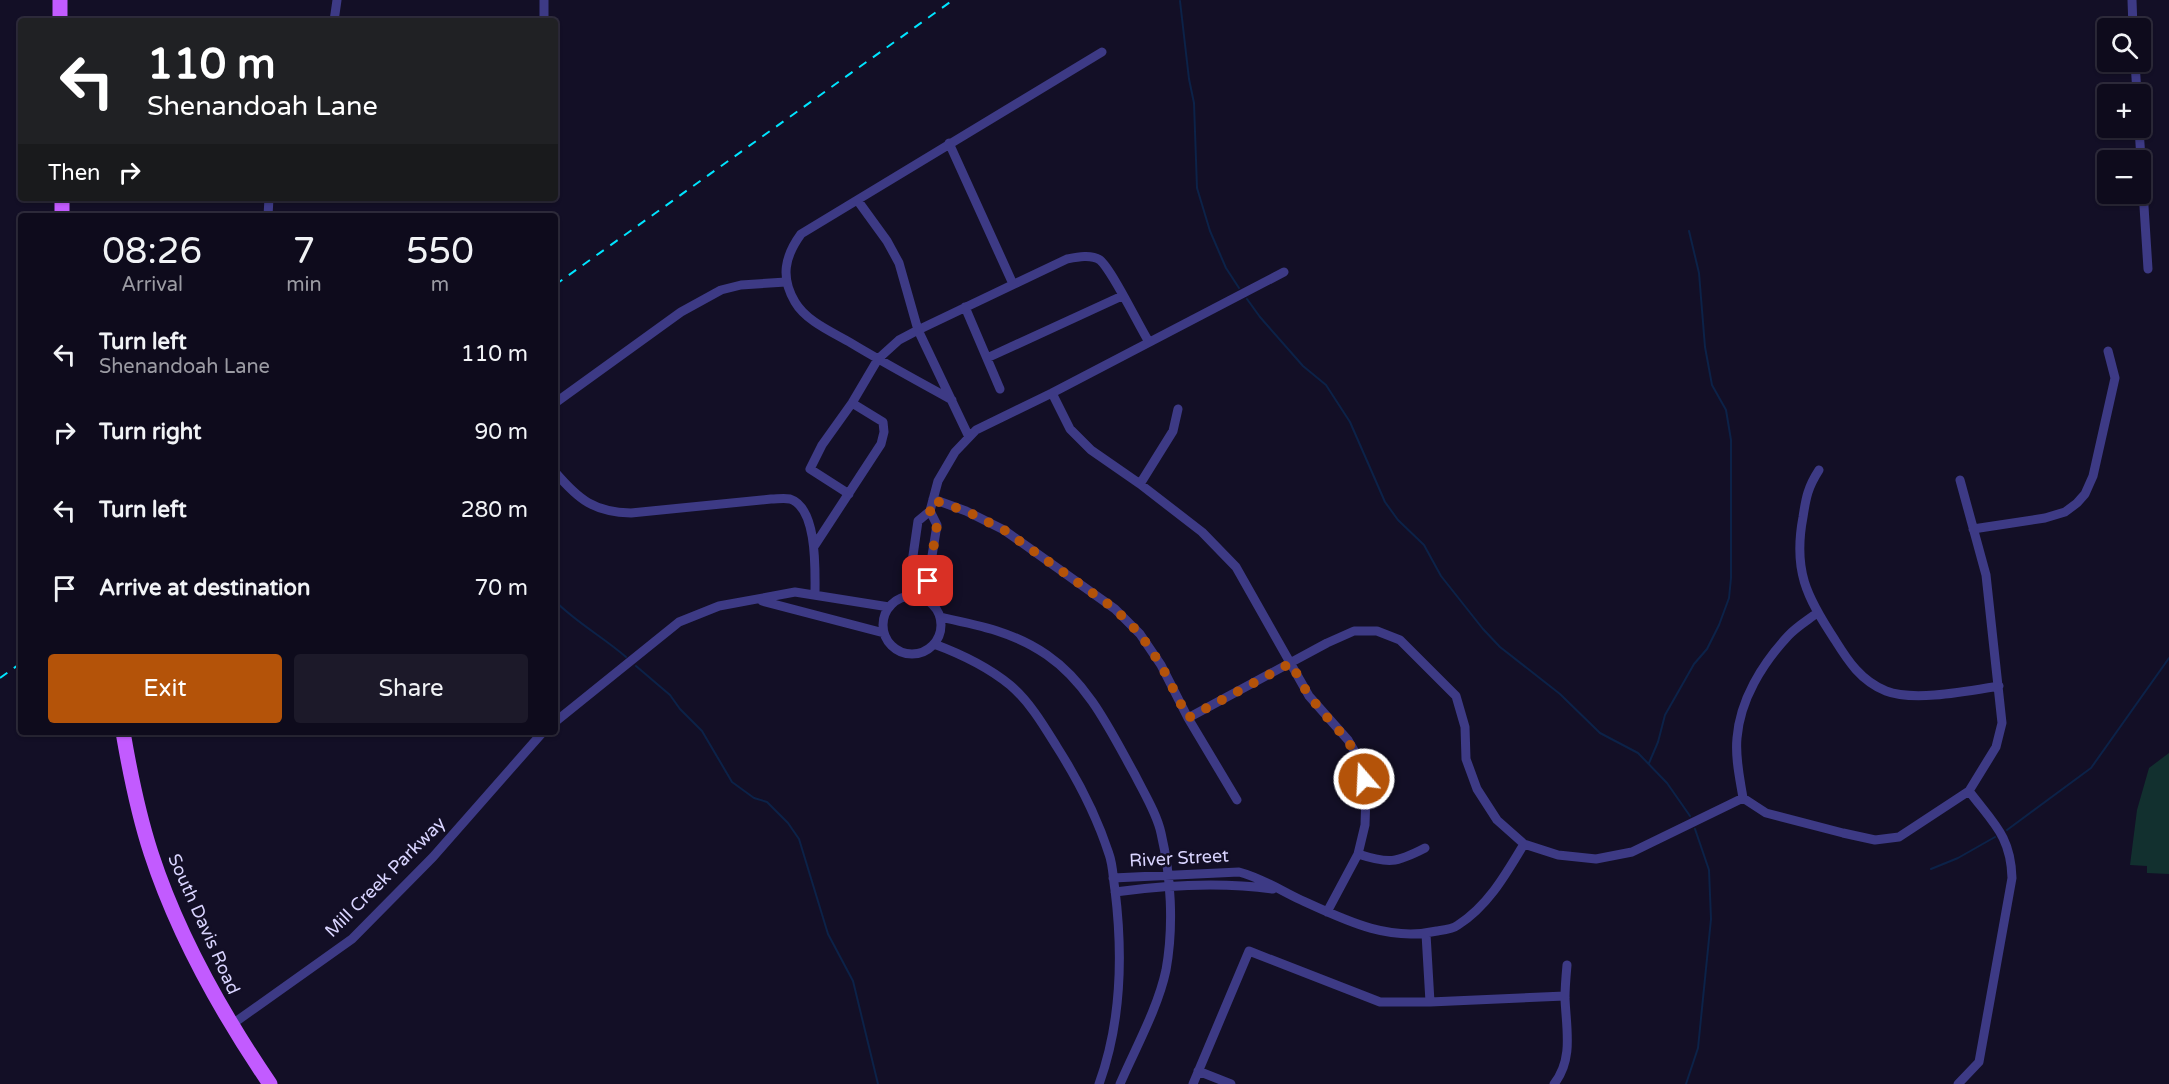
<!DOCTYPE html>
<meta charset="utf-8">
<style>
body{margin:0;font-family:"Varela Round",sans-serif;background:#1c1929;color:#f1f3f6;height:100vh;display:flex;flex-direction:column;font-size:22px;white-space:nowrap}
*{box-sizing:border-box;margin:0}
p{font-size:20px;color:#9b9ba3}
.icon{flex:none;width:33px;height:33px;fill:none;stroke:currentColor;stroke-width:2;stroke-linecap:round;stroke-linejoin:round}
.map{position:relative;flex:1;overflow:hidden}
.panel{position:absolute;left:18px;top:213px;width:540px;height:522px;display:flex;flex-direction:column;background:#0e0b1c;border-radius:6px;box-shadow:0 2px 4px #0004,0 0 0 2px #2e2b3b}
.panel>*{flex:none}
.top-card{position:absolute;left:18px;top:18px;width:540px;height:183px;border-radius:6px;box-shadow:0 2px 4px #0004,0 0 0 2px #2e2b3b;background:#202124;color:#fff;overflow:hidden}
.fabs{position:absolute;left:2097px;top:18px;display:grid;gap:12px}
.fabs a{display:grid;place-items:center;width:54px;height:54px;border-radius:6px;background:#0e0b1c;box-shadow:0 2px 4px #0004,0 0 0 2px #2e2b3b;font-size:30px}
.pin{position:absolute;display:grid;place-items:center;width:51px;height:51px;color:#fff;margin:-26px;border-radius:12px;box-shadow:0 3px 9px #0006}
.me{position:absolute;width:66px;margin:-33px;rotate:341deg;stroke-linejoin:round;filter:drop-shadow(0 0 4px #0008)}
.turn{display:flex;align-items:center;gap:21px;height:126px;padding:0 30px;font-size:27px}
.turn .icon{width:78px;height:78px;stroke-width:2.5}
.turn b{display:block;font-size:42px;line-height:51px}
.then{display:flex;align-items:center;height:57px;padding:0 30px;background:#0003;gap:12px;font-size:22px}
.eta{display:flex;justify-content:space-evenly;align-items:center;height:102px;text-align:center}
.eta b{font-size:36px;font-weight:600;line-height:42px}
.button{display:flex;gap:12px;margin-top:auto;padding:12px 30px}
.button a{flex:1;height:69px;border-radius:6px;background:#b45309;color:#fff;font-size:24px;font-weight:600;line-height:69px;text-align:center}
.button a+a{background:#1c1929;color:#f1f3f6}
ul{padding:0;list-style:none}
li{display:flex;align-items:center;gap:18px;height:78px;padding:0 30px}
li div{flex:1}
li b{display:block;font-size:22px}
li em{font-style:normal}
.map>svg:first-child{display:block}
.green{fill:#12302f}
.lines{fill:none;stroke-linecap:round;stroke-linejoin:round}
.stream{stroke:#0c2248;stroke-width:2}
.minor{stroke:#3d3a85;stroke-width:9}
.primary{stroke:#c25bff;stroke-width:15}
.rail{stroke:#00e5ff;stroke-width:2;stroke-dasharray:9 8;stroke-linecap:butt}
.route{stroke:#b45309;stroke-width:10;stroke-dasharray:0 18}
.labels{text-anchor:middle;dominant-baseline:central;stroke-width:5;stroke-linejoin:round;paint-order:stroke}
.street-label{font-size:18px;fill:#d9d4ff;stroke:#130f26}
</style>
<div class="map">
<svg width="2169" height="1084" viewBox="0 0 2169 1084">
<rect width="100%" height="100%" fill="#130f26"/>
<path class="green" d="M 2169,753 L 2169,874 L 2147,873 L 2147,866 L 2130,865 L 2137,810 L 2149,768 Z"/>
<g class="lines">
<path class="stream" d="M 1180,1 L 1189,79 L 1194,103 L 1197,188 L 1210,231 L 1226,268 L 1239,288
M 1247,299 L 1260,317 L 1303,366 L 1326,385 L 1350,422 L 1385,502 L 1398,520 L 1424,545 L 1441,576 L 1483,629 L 1500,647 L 1560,694 L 1600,733 L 1638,753 L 1667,783 L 1690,816
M 555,601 C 577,623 603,637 626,657
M 636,666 L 670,695 L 680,709 L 702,731 L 732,782 L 754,798 L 767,802 L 788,823 L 799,839 L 828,934 L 853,981 L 878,1084
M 1649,763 L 1658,742 L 1665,715 L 1694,664 L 1707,649 L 1719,625 L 1729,598 L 1731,578 L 1731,440 L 1726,410 L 1712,385 L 1705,347 L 1699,273 L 1689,231
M 2007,830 L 2091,768 L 2169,658
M 1931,869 L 1958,858 L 1995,837
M 1686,1084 L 1698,1048 L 1711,919 L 1709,870 L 1695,829"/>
<path class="minor" d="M 544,0 L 544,21
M 2132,0 L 2133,28
M 334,21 L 337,0
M 2135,62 L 2137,94
M 2139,128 L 2148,269
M 949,143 L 1013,284
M 858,201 L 887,241 L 899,263 L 918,330 L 969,437
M 268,216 L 269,198
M 965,307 L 1000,389
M 987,358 L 1122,296
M 1052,393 L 1070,429 L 1091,450 L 1140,484 L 1202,532 L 1236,567 L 1309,696 L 1348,740 L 1362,764 L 1366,794 L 1365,825 L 1358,854 L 1327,912
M 952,400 C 918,381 884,363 851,343 C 832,332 806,321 795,302 C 780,277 785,256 801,234 L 1102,52
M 555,403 L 681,312 L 721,290 L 741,285 L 786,282
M 1819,470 C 1808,487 1806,497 1803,517 C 1793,570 1806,596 1835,640 C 1848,661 1861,681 1886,691 C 1914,702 1968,691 1999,686
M 555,472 C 579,500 594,512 631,513 L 771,499 C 777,499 784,498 790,499 C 818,508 815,572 815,595
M 1140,484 L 1173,431 L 1178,409
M 849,494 L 810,469 L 822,445 L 852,403 L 878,359 L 899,340 L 918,330 L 1067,259 C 1077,257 1091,254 1100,260 C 1112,270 1139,326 1149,342
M 933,499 L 966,511 L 1004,530 L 1115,609 L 1140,634 L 1161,665 L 1188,718 L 1237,800
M 1973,529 L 2045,518 L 2065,512 L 2077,503 L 2085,494 L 2093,476 L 2115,378 L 2108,351
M 815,545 L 881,444 L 884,432 L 883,422 L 852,403
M883 625a29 29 0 1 1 58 0a29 29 0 1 1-58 0Z
M 907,597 L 918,521 L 930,511 L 938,481 L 955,452 L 976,430 L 1052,393 L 1284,272
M 925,599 L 937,525 L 930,511
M 762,601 L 884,633
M 1817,613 C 1808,620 1796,627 1788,636 C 1762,664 1740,700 1737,738 C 1735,758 1740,779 1743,798 L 1766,813 L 1843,833 L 1875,840 L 1899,837 L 1969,791 L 1996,747 L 2002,723 L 1986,575 L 1960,480
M 940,617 C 978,625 1014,632 1047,655 C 1089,684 1111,732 1135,775 C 1144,793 1157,814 1161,833 C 1171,876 1174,926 1166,970 C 1158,1008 1135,1049 1120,1084
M 934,644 C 961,654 988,667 1010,685 C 1030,702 1044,726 1057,747 C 1078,780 1097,817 1109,854 C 1113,865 1113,878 1115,890 C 1123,955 1122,1021 1099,1084
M 1188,718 L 1327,643 L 1354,631 L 1377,631 L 1400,640 L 1456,696 L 1465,727 L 1466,759 L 1477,789 L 1497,820 L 1524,844 L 1558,855 L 1596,859 L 1632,852 L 1743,798
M 555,722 L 679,622 L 719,606 L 795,592 L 889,607
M 1358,854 C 1389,864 1396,863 1425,848
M 1113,878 L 1239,872 C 1262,878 1280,890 1301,900 C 1345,920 1388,942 1437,931 C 1444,930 1453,929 1458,925 C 1488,906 1506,874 1524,844
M 1115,892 C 1167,885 1221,882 1273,889
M 1426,934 L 1430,1002
M 231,1025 L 352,939 L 433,857 L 543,732
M 1198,1071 L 1231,1084
M 1193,1084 L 1249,951 L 1380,1002 L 1430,1002 L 1565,996
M 1554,1084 C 1574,1059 1566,1028 1565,998 C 1565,987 1566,976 1567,965
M 1958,1084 L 1979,1062 L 2012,878 C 2011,836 1993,823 1969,791"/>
<path class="primary" d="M 60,0 L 60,21
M 62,216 L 62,198
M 123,732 C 130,773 138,813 151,853 C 178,936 221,1012 270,1084"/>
<path class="rail" d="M 555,285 L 953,0
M 0,678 L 21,663"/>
</g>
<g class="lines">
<path class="route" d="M 928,581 L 937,525 L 930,511 L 933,500 L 966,511 L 1004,530 L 1115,609 L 1140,634 L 1161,665 L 1188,718 L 1291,663 C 1297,674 1302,686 1310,696 C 1330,725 1358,742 1364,779"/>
</g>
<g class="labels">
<g class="street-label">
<text transform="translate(1179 858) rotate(-3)">River Street</text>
<text transform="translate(385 877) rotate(-45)">Mill Creek Parkway</text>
<text transform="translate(204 924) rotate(66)">South Davis Road</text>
</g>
</g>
</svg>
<div class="fabs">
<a><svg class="icon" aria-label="search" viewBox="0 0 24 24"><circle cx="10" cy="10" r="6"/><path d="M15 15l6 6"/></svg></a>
<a>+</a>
<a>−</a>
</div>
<div class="pin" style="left:928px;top:581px;background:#d93025"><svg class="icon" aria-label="arrive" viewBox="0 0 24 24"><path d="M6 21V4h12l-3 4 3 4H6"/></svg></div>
<svg class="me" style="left:1364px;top:779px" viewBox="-20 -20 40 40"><circle r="17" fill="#b45309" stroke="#fff" stroke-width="3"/><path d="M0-11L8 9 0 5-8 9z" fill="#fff"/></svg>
<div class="top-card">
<div class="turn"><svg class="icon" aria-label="left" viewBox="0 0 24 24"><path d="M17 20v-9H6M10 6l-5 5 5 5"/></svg><div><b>110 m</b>Shenandoah Lane</div></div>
<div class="then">Then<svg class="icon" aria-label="right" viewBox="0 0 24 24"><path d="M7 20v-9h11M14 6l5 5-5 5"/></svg></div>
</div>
<section class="panel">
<div class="eta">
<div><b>08:26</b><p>Arrival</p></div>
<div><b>7</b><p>min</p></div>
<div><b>550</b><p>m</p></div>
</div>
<ul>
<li><svg class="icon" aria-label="left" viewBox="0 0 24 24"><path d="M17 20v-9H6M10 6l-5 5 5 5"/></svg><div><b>Turn left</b><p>Shenandoah Lane</p></div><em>110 m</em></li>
<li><svg class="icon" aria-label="right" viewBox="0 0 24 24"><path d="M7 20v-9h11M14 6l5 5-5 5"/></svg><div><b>Turn right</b></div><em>90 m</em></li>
<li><svg class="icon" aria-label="left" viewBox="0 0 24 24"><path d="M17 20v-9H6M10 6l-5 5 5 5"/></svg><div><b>Turn left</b></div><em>280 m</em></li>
<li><svg class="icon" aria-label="arrive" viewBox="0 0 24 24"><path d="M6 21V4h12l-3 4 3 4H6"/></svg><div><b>Arrive at destination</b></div><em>70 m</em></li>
</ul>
<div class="button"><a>Exit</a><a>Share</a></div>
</section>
</div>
